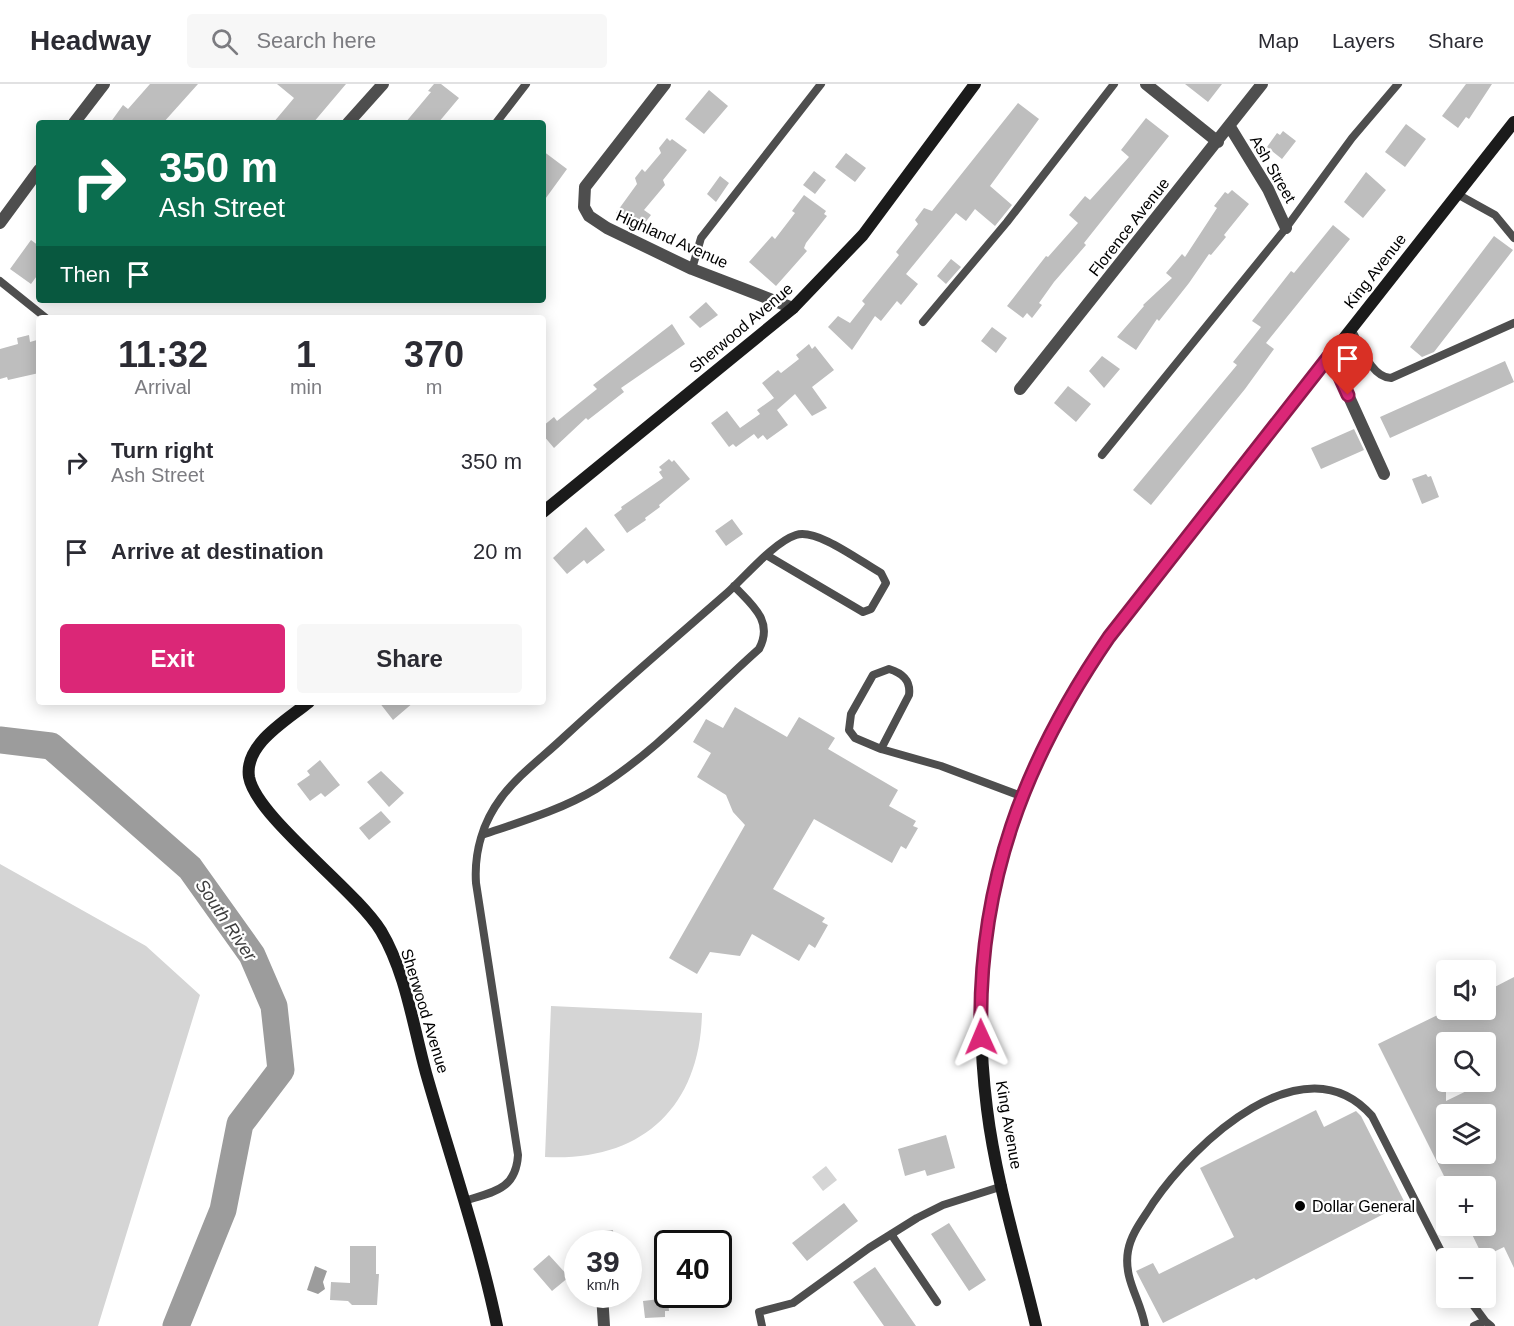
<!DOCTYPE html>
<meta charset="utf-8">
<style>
body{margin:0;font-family:Arial,sans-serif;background:#f7f7f7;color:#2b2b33;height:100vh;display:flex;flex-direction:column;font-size:22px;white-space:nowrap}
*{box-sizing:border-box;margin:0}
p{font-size:20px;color:#7c7c81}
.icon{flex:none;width:33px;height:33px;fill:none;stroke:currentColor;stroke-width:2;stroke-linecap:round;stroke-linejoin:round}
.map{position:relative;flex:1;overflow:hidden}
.drawer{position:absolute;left:36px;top:231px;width:510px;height:390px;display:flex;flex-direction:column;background:#fff;border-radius:6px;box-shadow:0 3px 15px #0003}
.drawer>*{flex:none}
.hud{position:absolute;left:36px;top:36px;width:510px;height:183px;border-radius:6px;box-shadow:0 3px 15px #0003;background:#0b6e4f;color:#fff;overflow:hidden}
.controls{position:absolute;left:1436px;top:876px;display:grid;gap:12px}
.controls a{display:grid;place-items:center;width:60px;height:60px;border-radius:6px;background:#fff;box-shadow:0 3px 15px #0003;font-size:30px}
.speed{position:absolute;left:564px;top:1146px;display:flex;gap:12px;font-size:30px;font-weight:700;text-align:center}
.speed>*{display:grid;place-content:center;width:78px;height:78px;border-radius:50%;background:#fff;box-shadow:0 3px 15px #0003;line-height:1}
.speed small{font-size:15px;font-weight:400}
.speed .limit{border:3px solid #111;border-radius:9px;background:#fff;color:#111}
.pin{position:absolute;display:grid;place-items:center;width:51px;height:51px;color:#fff;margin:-62px -26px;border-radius:50% 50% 50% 0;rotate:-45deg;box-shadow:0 0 6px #0007}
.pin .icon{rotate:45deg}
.me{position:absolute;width:66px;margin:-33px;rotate:359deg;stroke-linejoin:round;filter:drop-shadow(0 0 4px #0008)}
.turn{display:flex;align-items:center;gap:21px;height:126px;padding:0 24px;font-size:27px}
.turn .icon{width:78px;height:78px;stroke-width:2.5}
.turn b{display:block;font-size:42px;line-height:51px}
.then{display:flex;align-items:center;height:57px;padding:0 24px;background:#0003;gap:12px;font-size:22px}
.eta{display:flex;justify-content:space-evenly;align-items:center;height:102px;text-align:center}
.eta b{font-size:36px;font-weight:600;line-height:42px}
.primary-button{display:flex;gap:12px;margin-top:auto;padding:12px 24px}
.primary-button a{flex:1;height:69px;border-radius:6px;background:#db2777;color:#fff;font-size:24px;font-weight:600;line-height:69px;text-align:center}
.primary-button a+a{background:#f7f7f7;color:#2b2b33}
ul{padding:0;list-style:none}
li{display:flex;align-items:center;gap:18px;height:90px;padding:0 24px}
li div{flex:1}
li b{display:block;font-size:22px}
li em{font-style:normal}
header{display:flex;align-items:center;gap:36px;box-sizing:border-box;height:84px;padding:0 30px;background:#fff;border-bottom:2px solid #e1e1e2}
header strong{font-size:28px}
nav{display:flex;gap:33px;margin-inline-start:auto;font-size:21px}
.search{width:420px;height:54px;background:#f7f7f7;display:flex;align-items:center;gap:15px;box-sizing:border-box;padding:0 21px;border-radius:6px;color:#7c7c81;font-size:22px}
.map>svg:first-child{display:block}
.green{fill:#d5d5d5}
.water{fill:#9c9c9c}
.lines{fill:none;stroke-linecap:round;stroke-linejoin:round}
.river{stroke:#9c9c9c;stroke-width:27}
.building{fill:#bebebe;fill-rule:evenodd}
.lane{stroke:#4e4e4e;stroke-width:8}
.street{stroke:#4e4e4e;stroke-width:12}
.secondary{stroke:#1b1b1b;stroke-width:12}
.route-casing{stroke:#8e194d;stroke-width:15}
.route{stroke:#db2777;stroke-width:10}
.poi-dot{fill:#000;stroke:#fff;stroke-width:2}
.labels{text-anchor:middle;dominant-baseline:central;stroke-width:4.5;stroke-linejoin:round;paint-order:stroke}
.street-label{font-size:16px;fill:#000;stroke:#fff}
.poi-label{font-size:16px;fill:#000;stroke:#fff;text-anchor:start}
.water-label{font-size:18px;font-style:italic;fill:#3d3d3d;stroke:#fff}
</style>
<header>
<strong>Headway</strong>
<div class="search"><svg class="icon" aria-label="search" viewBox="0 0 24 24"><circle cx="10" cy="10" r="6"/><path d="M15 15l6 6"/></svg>Search here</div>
<nav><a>Map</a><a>Layers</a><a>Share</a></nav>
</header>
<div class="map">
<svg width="1514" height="1242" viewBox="0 0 1514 1242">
<rect width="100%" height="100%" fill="#fff"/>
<path class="green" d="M 0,780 L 146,862 L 200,911 L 98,1242 L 0,1242 Z
M 551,922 L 702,929 C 700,1025 640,1078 545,1073 Z
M 826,1082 L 837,1096 L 823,1107 L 812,1093 Z"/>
<path class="water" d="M 315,1182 L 327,1187 L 323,1198 L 325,1205 L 318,1210 L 307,1206 Z"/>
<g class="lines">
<path class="river" d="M 0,656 L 51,662 L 190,784 L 252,871 L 274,922 L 281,986 L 240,1040 L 223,1126 L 176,1242"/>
</g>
<path class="building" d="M 150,0 L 198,0 L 163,39 L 110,39 L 123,21 L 128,25 Z
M 277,0 L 346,0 L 313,39 L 273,39 L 294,14 Z
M 434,0 L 441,0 L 459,14 L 438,39 L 405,39 L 431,8 L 428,7 Z
M 1185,0 L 1222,0 L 1208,18 Z
M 1466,0 L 1492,0 L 1469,35 L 1466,33 L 1458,44 L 1442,32 Z
M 709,6 L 728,22 L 704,50 L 685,35 Z
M 1018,19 L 1039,35 L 990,102 L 1012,121 L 995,142 L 975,125 L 966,137 L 956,129 L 906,190 L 918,200 L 901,221 L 897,217 L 881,237 L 875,232 L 852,266 L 828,243 L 838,232 L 850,239 L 865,220 L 862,217 L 899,171 L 896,168 L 918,140 L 915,136 L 924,124 L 932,127 Z
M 1146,34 L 1169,52 L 1084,159 L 1086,161 L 1054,198 L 1039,219 L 1042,221 L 1032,234 L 1027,229 L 1023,234 L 1007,222 L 1046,172 L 1048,173 L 1078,139 L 1069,131 L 1085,112 L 1090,116 L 1129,73 L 1121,66 Z
M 1406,40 L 1426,55 L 1405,83 L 1385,68 Z
M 1283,47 L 1296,57 L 1282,75 L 1267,63 L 1277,49 L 1280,51 Z
M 667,54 L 670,57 L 672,55 L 687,66 L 663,96 L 665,101 L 644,126 L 651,131 L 641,144 L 635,140 L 633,144 L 616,129 L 637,100 L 635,94 L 642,85 L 645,88 L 661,69 L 659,64 Z
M 543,67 L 567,85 L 543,118 Z
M 846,69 L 866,84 L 855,98 L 835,83 Z
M 814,87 L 826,96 L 815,110 L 803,101 Z
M 1366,88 L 1386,106 L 1363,134 L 1344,118 Z
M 720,92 L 729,99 L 716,118 L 707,110 Z
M 1232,106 L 1249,120 L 1224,151 L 1226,153 L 1211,171 L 1209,170 L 1189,199 L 1159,237 L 1157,235 L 1136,266 L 1117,253 L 1144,222 L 1143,221 L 1172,194 L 1166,189 L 1182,170 L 1185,173 L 1217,124 L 1214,122 L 1225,108 L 1228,110 Z
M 804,111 L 826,127 L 824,130 L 827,132 L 806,159 L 804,164 L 807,167 L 776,202 L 749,178 L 772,152 L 775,155 L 795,129 L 792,127 Z
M 1333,141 L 1350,155 L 1266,259 L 1274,265 L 1245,305 L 1151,421 L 1133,406 L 1237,281 L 1233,278 L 1261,243 L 1252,237 L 1291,187 L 1294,189 Z
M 1494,152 L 1513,166 L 1434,268 L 1422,273 L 1410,263 Z
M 31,156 L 39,162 L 39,189 L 31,200 L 10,185 Z
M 951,175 L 961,183 L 946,200 L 937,192 Z
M 706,218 L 718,231 L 700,244 L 689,233 Z
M 672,240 L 685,260 L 621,304 L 624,308 L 588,336 L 586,334 L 554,364 L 543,351 L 543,342 L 554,333 L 557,337 L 597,305 L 593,301 Z
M 992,243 L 1007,254 L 996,269 L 981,257 Z
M 29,251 L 30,258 L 37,256 L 39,264 L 39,289 L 8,296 L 7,293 L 0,295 L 0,265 L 18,260 L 17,254 Z
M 809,260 L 812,265 L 815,262 L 834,286 L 812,303 L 827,324 L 812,332 L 795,310 L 777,326 L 788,341 L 767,356 L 763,351 L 758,355 L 754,350 L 736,363 L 733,360 L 729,363 L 711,339 L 727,327 L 740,344 L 760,330 L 757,326 L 774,314 L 762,299 L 778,286 L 781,289 L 799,275 L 796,271 Z
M 1102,272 L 1120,285 L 1104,304 L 1089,287 Z
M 1505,277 L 1514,298 L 1390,354 L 1380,333 Z
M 1068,302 L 1091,320 L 1076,338 L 1054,319 Z
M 1354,345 L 1364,366 L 1321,385 L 1311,364 Z
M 669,375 L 672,378 L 674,376 L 690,395 L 659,421 L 660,423 L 645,434 L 646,436 L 627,449 L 614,431 L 622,425 L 621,423 L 663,394 L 659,388 L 662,386 L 659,383 Z
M 1426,390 L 1428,393 L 1431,392 L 1439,413 L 1422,420 L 1412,395 Z
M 732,435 L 743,450 L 726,462 L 715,447 Z
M 586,443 L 605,466 L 587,480 L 584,476 L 567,490 L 553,474 Z
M 379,618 L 414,618 L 393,636 Z
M 735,623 L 787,653 L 799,633 L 835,654 L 828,665 L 898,706 L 889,722 L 916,737 L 913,742 L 918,744 L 906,765 L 901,762 L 892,779 L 814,735 L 773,805 L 825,834 L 822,838 L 828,841 L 815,864 L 809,860 L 799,877 L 752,850 L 740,872 L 710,868 L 697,890 L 669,874 L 745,741 L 733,728 L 726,711 L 697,693 L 711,669 L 693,658 L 706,635 L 723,644 Z
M 320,676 L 340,701 L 325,713 L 321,709 L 310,717 L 297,700 L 310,691 L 307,687 Z
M 381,687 L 404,709 L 389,723 L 367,698 Z
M 381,727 L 391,738 L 369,756 L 359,744 Z
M 1514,893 L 1514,1184 L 1504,1163 L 1483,1173 L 1468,1142 L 1485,1142 L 1485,1102 L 1449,1102 L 1378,960 L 1448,926 L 1485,926 L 1485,908 ZM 1446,958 L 1485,958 L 1485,998 L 1446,1017 ZM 1485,1022 L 1485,1070 L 1446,1070 L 1446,1030 L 1468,1030 Z
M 1316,1026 L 1324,1043 L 1356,1027 L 1361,1032 L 1405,1119 L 1256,1196 L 1254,1194 L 1163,1239 L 1136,1187 L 1153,1179 L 1159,1190 L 1234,1153 L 1200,1084 Z
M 946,1051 L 955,1084 L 927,1092 L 925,1086 L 905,1092 L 898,1065 Z
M 844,1119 L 858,1137 L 807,1177 L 792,1159 Z
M 949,1139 L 986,1196 L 969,1207 L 931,1150 Z
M 613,1146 L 614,1160 L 602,1160 L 602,1147 Z
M 350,1162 L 376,1162 L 376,1190 L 379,1190 L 377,1221 L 352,1221 L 348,1217 L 330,1216 L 331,1198 L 350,1199 Z
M 549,1171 L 569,1193 L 552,1207 L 533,1185 Z
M 875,1183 L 916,1242 L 884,1242 L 853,1198 Z
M 668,1214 L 669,1227 L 665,1227 L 665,1233 L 645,1234 L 643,1217 Z"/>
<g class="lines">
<path class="lane" d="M 496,39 L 526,0
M 1457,110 L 1495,131 L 1514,154
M 692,185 L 701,154 L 821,0
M 0,197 L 46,234
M 923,238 L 1007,138 L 1114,0
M 1351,245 C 1360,260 1371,294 1391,294 L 1514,239
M 1102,371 L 1286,144 L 1352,54 L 1398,0
M 881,665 L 909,611 C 911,596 902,589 889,585 L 873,591 L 851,630 L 849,646 L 855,654 L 881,665 L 941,682 L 1021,712
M 482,751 C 520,738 561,726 596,705 C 656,668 706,612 759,565 C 774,537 752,521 734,502
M 464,1117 C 493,1108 516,1106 518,1071 L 476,799 C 474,768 483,738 501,714 C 518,691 543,673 563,654 C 617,604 672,557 727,509 C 745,493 774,458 796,451 C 817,444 861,478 881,489 L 886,499 L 871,525 L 863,528 L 768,472
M 891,1150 L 937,1218
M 1468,1214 L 1485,1237
M 762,1242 L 759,1228 L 793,1219 L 869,1164 L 917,1134 L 943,1121 L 1003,1102
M 1145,1242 C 1141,1216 1123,1195 1128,1167 C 1131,1149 1144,1134 1153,1119 C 1193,1060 1304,954 1372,1032 L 1446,1177
M 1474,1242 L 1485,1237 L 1491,1242"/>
<path class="street" d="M 665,0 L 585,103 L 584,123 L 589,132 L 607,144 L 692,185 L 793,224
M 1146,0 L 1218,58
M 74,39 L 104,0
M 348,39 L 383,0
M 1230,43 L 1268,105 L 1286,144
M 0,139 L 39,86
M 1330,271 L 1384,390
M 1020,305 L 1262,0
M 602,1210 L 604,1242"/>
<path class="secondary" d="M 543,428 L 793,224 L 863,151 L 975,0
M 309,618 C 287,636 244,660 249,693 C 256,733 355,805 381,847 C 406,889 413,942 426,989 C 450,1073 479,1156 497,1242
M 1036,1242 C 1019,1170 996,1098 987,1025 C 964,843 1008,702 1109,553 L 1514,38"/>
</g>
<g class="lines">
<defs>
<path id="route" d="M 981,953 C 977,800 1024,677 1109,553 L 1330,271 L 1348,311"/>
</defs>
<use href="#route" class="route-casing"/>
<use href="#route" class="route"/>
</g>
<circle class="poi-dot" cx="1300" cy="1122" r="6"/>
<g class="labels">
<g class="street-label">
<text transform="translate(1273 85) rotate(60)">Ash Street</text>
<text transform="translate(1129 143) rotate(-52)">Florence Avenue</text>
<text transform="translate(672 155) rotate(24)">Highland Avenue</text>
<text transform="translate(1375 187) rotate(-52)">King Avenue</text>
<text transform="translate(741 244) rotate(-40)">Sherwood Avenue</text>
<text transform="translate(425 927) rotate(73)">Sherwood Avenue</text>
<text transform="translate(1009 1041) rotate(80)">King Avenue</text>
</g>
<g class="poi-label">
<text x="1312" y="1122">Dollar General</text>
</g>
<g class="water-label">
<text transform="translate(226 836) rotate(56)">South River</text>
</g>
</g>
</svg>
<div class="controls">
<a><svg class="icon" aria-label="sound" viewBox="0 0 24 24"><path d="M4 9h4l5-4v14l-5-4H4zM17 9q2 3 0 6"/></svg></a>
<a><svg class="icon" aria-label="search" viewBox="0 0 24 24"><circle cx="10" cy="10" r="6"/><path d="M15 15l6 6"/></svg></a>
<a><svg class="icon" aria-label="layers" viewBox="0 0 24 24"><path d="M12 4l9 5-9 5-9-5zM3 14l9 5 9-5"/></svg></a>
<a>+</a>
<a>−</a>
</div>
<div class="speed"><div>39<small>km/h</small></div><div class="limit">40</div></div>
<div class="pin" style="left:1348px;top:311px;background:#d93025"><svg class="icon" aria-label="arrive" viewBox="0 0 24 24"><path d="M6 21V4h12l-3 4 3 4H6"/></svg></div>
<svg class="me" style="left:981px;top:953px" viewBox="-20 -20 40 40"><path d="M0-17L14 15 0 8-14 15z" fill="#db2777" stroke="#fff" stroke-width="4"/></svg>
<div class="hud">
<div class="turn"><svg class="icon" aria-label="right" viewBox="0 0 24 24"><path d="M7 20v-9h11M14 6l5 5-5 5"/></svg><div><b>350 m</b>Ash Street</div></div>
<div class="then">Then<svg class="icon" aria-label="arrive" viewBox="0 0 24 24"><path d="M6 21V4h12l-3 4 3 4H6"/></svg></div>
</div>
<section class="drawer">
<div class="eta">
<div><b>11:32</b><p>Arrival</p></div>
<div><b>1</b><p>min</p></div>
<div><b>370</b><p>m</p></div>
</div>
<ul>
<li><svg class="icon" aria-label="right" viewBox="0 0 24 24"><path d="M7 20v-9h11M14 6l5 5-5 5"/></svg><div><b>Turn right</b><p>Ash Street</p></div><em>350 m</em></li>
<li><svg class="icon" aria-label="arrive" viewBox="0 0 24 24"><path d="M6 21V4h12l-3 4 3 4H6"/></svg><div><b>Arrive at destination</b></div><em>20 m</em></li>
</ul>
<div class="primary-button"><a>Exit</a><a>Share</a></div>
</section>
</div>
